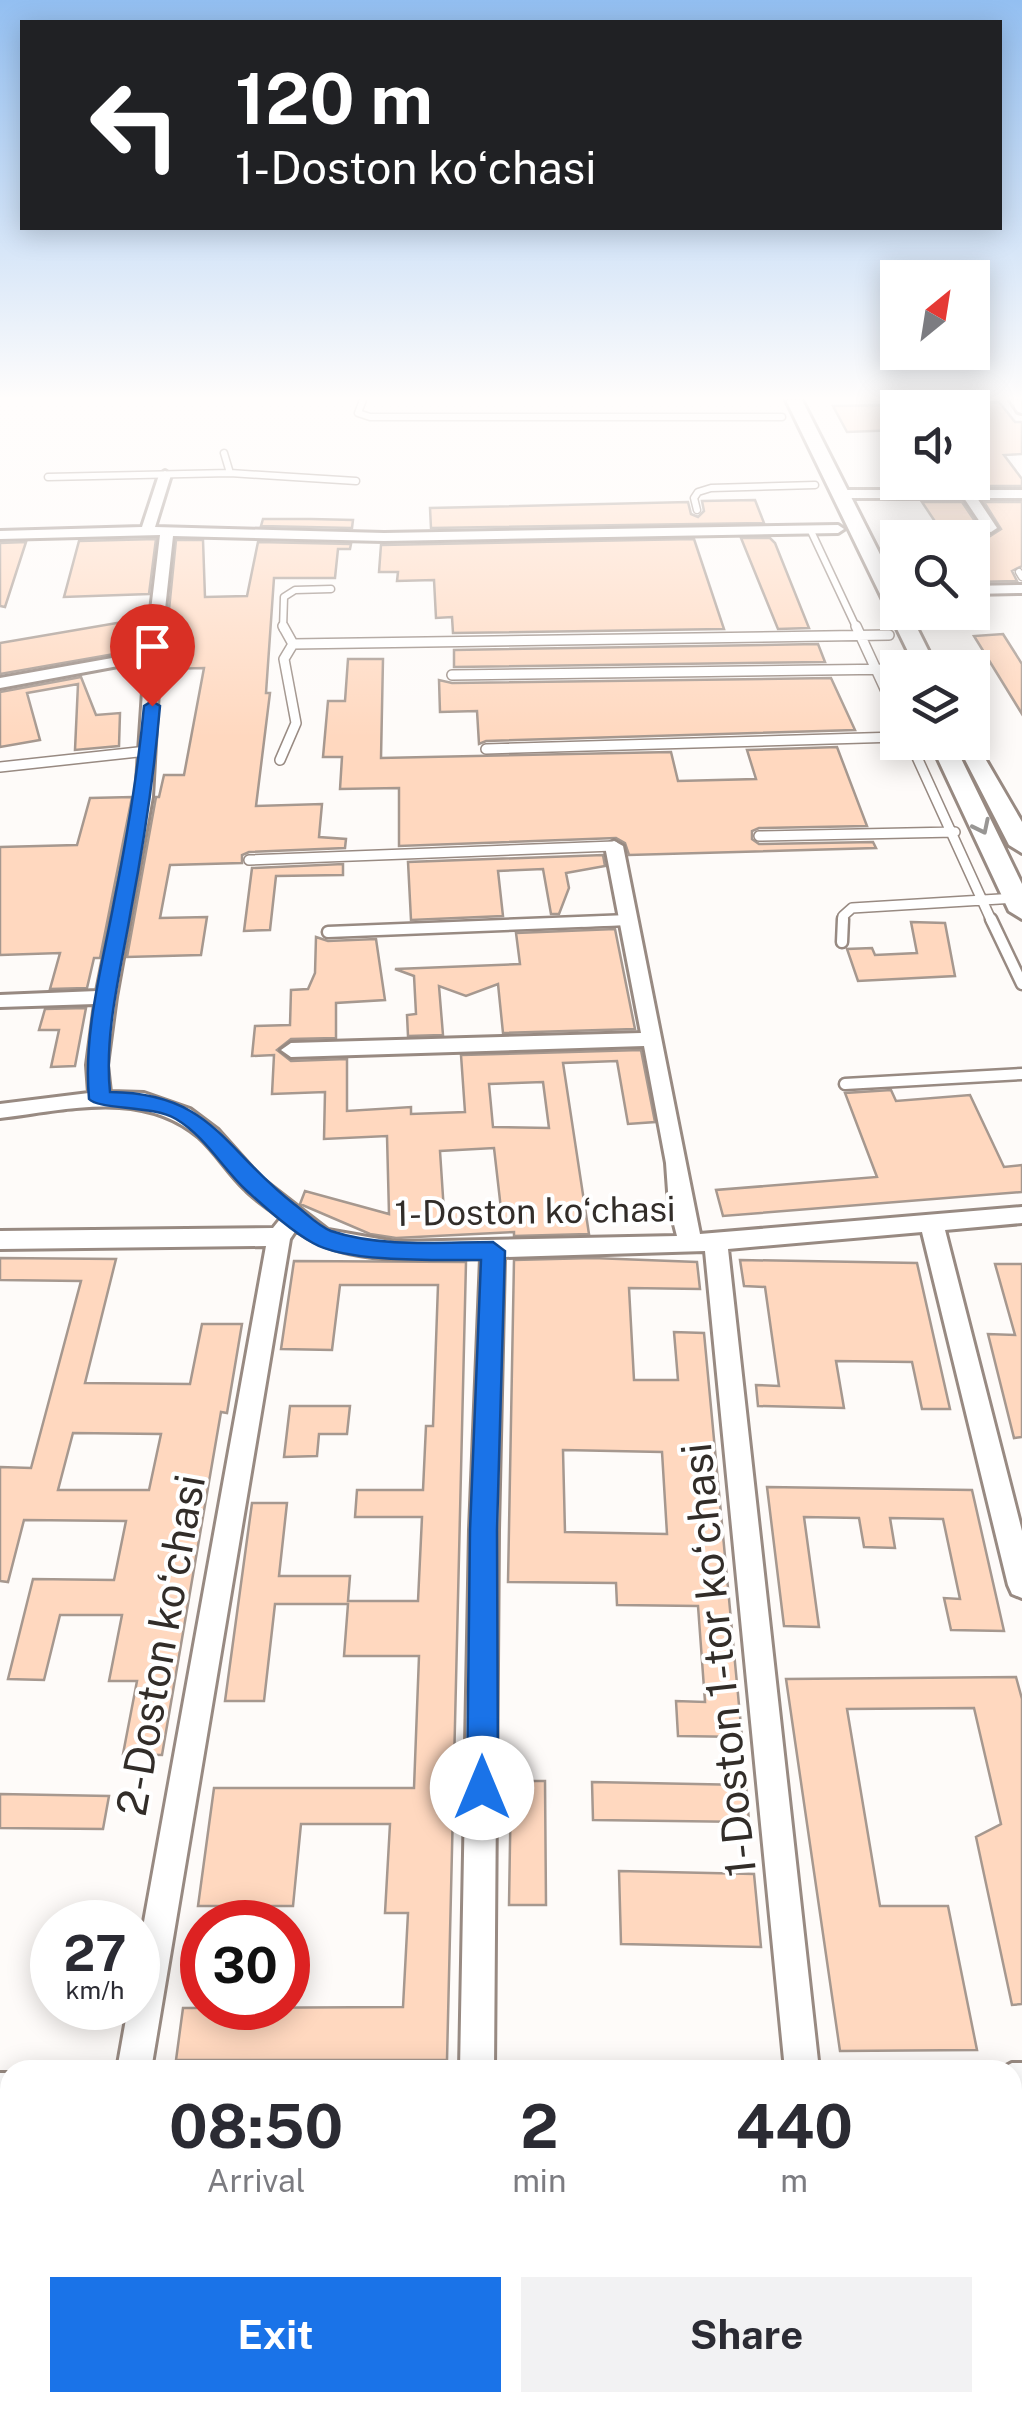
<!DOCTYPE html>
<meta charset="utf-8">
<style>
body{margin:0;font-family:"Public Sans",sans-serif;background:#f2f2f3;color:#2b2b33;height:100vh;display:flex;flex-direction:column;font-size:38px;white-space:nowrap}
*{box-sizing:border-box;margin:0}
p{font-size:32px;color:#7c7c81}
.icon{flex:none;width:55px;height:55px;fill:none;stroke:currentColor;stroke-width:2;stroke-linecap:round;stroke-linejoin:round}
.map{position:relative;flex:1;overflow:hidden}
.drawer{position:absolute;left:0px;top:2060px;width:1022px;height:352px;display:flex;flex-direction:column;background:#fff;border-radius:30px 30px 0 0;box-shadow:0 5px 25px #0003}
.drawer>*{flex:none}
.hud{position:absolute;left:20px;top:20px;width:982px;height:210px;border-radius:0px;box-shadow:0 5px 25px #0003;background:#202124;color:#fff;overflow:hidden}
.needle{width:65px;rotate:30deg}
.fabs{position:absolute;left:880px;top:260px;display:grid;gap:20px}
.fabs a{display:grid;place-items:center;width:110px;height:110px;border-radius:0px;background:#fff;box-shadow:0 5px 25px #0003;font-size:50px}
.speed{position:absolute;left:30px;top:1900px;display:flex;gap:20px;font-size:50px;font-weight:700;text-align:center}
.speed>*{display:grid;place-content:center;width:130px;height:130px;border-radius:50%;background:#fff;box-shadow:0 5px 25px #0003;line-height:1}
.speed small{font-size:25px;font-weight:400}
.speed .limit{border:15px solid #d22;background:#fff;color:#111}
.pin{position:absolute;display:grid;place-items:center;width:85px;height:85px;color:#fff;margin:-102px -42px;border-radius:50% 50% 50% 0;rotate:-45deg;box-shadow:0 0 10px #0007}
.pin .icon{rotate:45deg}
.me{position:absolute;width:110px;margin:-55px;rotate:0deg;stroke-linejoin:round;filter:drop-shadow(0 0 8px #0008)}
.turn{display:flex;align-items:center;gap:35px;height:210px;padding:0 50px;font-size:45px}
.turn .icon{width:130px;height:130px;stroke-width:2.5}
.turn b{display:block;font-size:70px;line-height:85px}
.eta{display:flex;justify-content:space-evenly;align-items:center;height:170px;text-align:center}
.eta b{font-size:60px;font-weight:700;line-height:70px}
.action{display:flex;gap:20px;margin-top:auto;padding:20px 50px}
.action a{flex:1;height:115px;border-radius:0px;background:#1a73e8;color:#fff;font-size:40px;font-weight:700;line-height:115px;text-align:center}
.action a+a{background:#f2f2f3;color:#2b2b33}
.map>svg:first-child{display:block}
.building{fill:#ffd8bf;stroke:#a6988f;stroke-width:2.5;fill-rule:evenodd}
.lines{fill:none;stroke-linecap:round;stroke-linejoin:round}
.service-far3-casing{stroke:#988a82;stroke-width:9}
.service-far2-casing{stroke:#988a82;stroke-width:12}
.service-far1-casing{stroke:#988a82;stroke-width:15}
.service-casing{stroke:#988a82;stroke-width:22}
.minor-casing{stroke:#988a82;stroke-width:6}
.secondary-casing{stroke:#988a82;stroke-width:6}
.service-far3{stroke:#fff;stroke-width:6}
.service-far2{stroke:#fff;stroke-width:9}
.service-far1{stroke:#fff;stroke-width:10}
.service{stroke:#fff;stroke-width:18}
.minor{fill:#fff;fill-rule:evenodd}
.secondary{fill:#fff;fill-rule:evenodd}
.oneway{stroke:#989694}
.route{fill:#1a73e8;stroke:#114b97;stroke-width:2.5}
.labels{text-anchor:middle;dominant-baseline:central;stroke-width:8;stroke-linejoin:round;paint-order:stroke}
.street-label{font-size:35px;fill:#322d29;stroke:#fff}
.near-street-label{font-size:42px;fill:#322d29;stroke:#fff}
</style>
<div class="map">
<svg width="1022" height="2412" viewBox="0 0 1022 2412">
<rect width="100%" height="100%" fill="#fefbf9"/>
<path class="building" d="M 999,402 L 1015,422 L 1022,422 L 1022,454 L 1004,455 L 1022,479 L 1022,486 L 974,486 L 972,403 Z
M 898,405 L 898,430 L 847,432 L 833,406 Z
M 755,500 L 764,523 L 431,528 L 430,508 L 688,502 L 691,514 L 698,517 L 704,511 L 702,501 Z
M 922,502 L 962,502 L 983,533 L 990,536 L 1001,529 L 984,502 L 1022,502 L 1022,566 L 1012,571 L 1017,581 L 973,582 L 972,538 L 946,538 Z
M 263,519 L 311,519 L 353,520 L 352,528 L 261,526 Z
M 741,538 L 770,538 L 775,543 L 809,628 L 778,629 Z
M 156,539 L 149,594 L 64,597 L 79,541 Z
M 694,539 L 724,629 L 453,633 L 452,617 L 436,618 L 434,580 L 397,581 L 398,572 L 379,572 L 381,545 Z
M 176,540 L 203,540 L 205,597 L 247,596 L 258,542 L 351,544 L 350,549 L 338,549 L 335,578 L 274,578 L 266,693 L 270,693 L 256,806 L 322,804 L 319,837 L 346,839 L 345,848 L 249,852 L 242,855 L 242,863 L 170,865 L 160,918 L 207,917 L 201,955 L 127,957 L 156,797 L 159,797 L 164,775 L 184,775 L 204,668 L 163,669 Z
M 26,542 L 5,607 L 0,606 L 0,543 Z
M 146,618 L 143,649 L 0,674 L 0,643 Z
M 1003,634 L 1022,664 L 1022,714 L 974,636 Z
M 818,644 L 825,662 L 454,667 L 454,650 Z
M 348,659 L 383,659 L 381,758 L 671,752 L 678,781 L 756,779 L 747,750 L 837,747 L 867,826 L 759,828 L 752,831 L 752,839 L 759,844 L 873,842 L 876,848 L 629,855 L 625,843 L 616,838 L 399,846 L 399,788 L 340,789 L 342,757 L 323,757 L 328,701 L 345,701 Z
M 81,677 L 96,715 L 120,713 L 119,746 L 75,750 L 78,684 L 27,693 L 40,740 L 0,747 L 0,692 Z
M 831,678 L 855,730 L 486,741 L 479,744 L 477,711 L 440,712 L 439,680 L 452,683 Z
M 132,797 L 100,958 L 94,958 L 87,988 L 50,989 L 60,953 L 0,955 L 0,847 L 77,845 L 90,798 Z
M 603,855 L 605,866 L 566,873 L 569,888 L 559,914 L 551,914 L 543,869 L 498,871 L 503,916 L 411,920 L 408,862 Z
M 343,864 L 343,875 L 276,876 L 270,930 L 244,931 L 252,868 Z
M 911,922 L 945,923 L 955,976 L 858,981 L 847,949 L 872,948 L 875,955 L 917,953 Z
M 615,929 L 635,1029 L 503,1033 L 498,984 L 466,996 L 439,986 L 443,1035 L 408,1036 L 407,1015 L 416,1014 L 414,976 L 395,969 L 520,964 L 516,933 Z
M 316,937 L 328,941 L 376,939 L 385,1000 L 336,1003 L 336,1038 L 291,1039 L 277,1050 L 291,1061 L 347,1059 L 347,1111 L 411,1107 L 411,1114 L 465,1112 L 461,1055 L 641,1050 L 655,1122 L 628,1124 L 617,1061 L 563,1063 L 589,1234 L 514,1236 L 514,1232 L 396,1238 L 370,1234 L 300,1204 L 305,1191 L 389,1214 L 387,1136 L 324,1139 L 325,1092 L 272,1094 L 274,1055 L 252,1056 L 255,1026 L 290,1025 L 291,990 L 308,989 L 315,973 ZM 543,1082 L 549,1128 L 493,1127 L 489,1084 ZM 494,1148 L 501,1209 L 444,1212 L 440,1151 Z
M 86,1008 L 75,1066 L 51,1067 L 59,1030 L 39,1030 L 45,1009 Z
M 891,1090 L 896,1101 L 970,1095 L 1004,1167 L 1022,1165 L 1022,1192 L 723,1216 L 716,1190 L 877,1177 L 845,1093 Z
M 0,1258 L 116,1259 L 85,1383 L 190,1384 L 202,1324 L 242,1324 L 227,1413 L 221,1412 L 162,1755 L 123,1754 L 137,1681 L 109,1681 L 122,1615 L 60,1615 L 44,1680 L 8,1679 L 33,1579 L 114,1580 L 126,1521 L 24,1520 L 8,1582 L 0,1581 L 0,1467 L 31,1468 L 81,1281 L 0,1280 ZM 73,1433 L 161,1434 L 149,1490 L 58,1490 Z
M 593,1258 L 697,1262 L 700,1289 L 629,1288 L 634,1380 L 678,1380 L 674,1332 L 704,1333 L 742,1737 L 678,1736 L 676,1701 L 705,1702 L 698,1606 L 617,1605 L 616,1583 L 508,1582 L 514,1260 ZM 563,1450 L 662,1452 L 667,1534 L 565,1532 Z
M 740,1260 L 917,1263 L 950,1409 L 922,1409 L 912,1362 L 836,1361 L 844,1408 L 758,1406 L 756,1385 L 779,1386 L 765,1287 L 744,1286 Z
M 294,1261 L 466,1262 L 447,2060 L 176,2060 L 183,2008 L 403,2007 L 408,1913 L 385,1913 L 390,1824 L 301,1824 L 293,1906 L 198,1906 L 214,1788 L 414,1788 L 419,1656 L 344,1656 L 348,1604 L 275,1604 L 264,1701 L 225,1701 L 252,1503 L 287,1503 L 279,1576 L 350,1576 L 348,1601 L 418,1601 L 422,1517 L 355,1517 L 357,1490 L 423,1490 L 426,1426 L 433,1426 L 438,1285 L 340,1285 L 332,1350 L 281,1349 Z
M 995,1264 L 1022,1264 L 1022,1437 L 1014,1438 L 988,1334 L 1015,1335 Z
M 290,1406 L 350,1406 L 347,1434 L 319,1434 L 317,1456 L 284,1457 Z
M 767,1487 L 972,1490 L 1004,1631 L 951,1630 L 944,1598 L 960,1599 L 943,1519 L 890,1518 L 895,1548 L 864,1547 L 859,1518 L 804,1517 L 819,1627 L 784,1626 Z
M 1016,1677 L 1022,1699 L 1022,2004 L 1012,2005 L 976,1837 L 1001,1824 L 974,1708 L 847,1709 L 880,1906 L 948,1906 L 977,2050 L 840,2051 L 786,1679 Z
M 511,1781 L 545,1781 L 546,1905 L 509,1905 Z
M 592,1782 L 746,1785 L 749,1822 L 593,1820 Z
M 0,1794 L 109,1796 L 103,1829 L 0,1828 Z
M 619,1871 L 754,1874 L 761,1947 L 621,1944 Z"/>
<g class="lines">
<defs>
<path id="service-far3" d="M 363,400 L 358,413 L 370,417 L 782,417
M 224,453 L 230,473
M 48,477 L 230,473 L 356,481
M 697,510 L 694,498 L 698,492 L 711,488 L 815,485
M 810,529 L 857,629
M 1019,572 L 1022,577
M 283,629 L 284,597 L 295,590 L 331,589"/>
<path id="service-far2" d="M 283,626 L 293,644
M 856,626 L 898,717
M 452,675 L 898,669
M 910,742 L 992,922
M 486,749 L 898,737
M 280,760 L 296,723 L 284,659 L 293,644 L 889,635
M 0,767 L 147,751
M 759,836 L 955,832
M 249,860 L 614,846
M 584,922 L 629,920
M 843,922 L 843,916 L 852,908 L 1016,898"/>
<path id="service-far1" d="M 991,919 L 1022,984
M 328,932 L 629,920
M 842,942 L 843,919
M 845,1084 L 1022,1074"/>
<path id="service" d="M 881,2402 L 882,2412"/>
<path id="minor" d="M 900,400 L 911,400 L 915,408 L 904,408 Z
M 1010,400 L 1021,400 L 1022,413 L 1018,412 Z
M 165,471 L 171,475 L 155,527 L 384,533 L 838,525 L 844,529 L 838,533 L 384,541 L 173,536 L 160,655 L 152,797 L 116,997 L 107,1065 L 110,1092 L 144,1093 L 190,1109 L 218,1130 L 261,1178 L 328,1230 L 396,1242 L 677,1236 L 669,1205 L 666,1163 L 644,1046 L 291,1057 L 281,1050 L 291,1043 L 641,1033 L 605,846 L 614,841 L 623,846 L 700,1234 L 1022,1207 L 1022,1223 L 945,1230 L 1022,1531 L 1022,1598 L 1012,1594 L 1008,1585 L 922,1232 L 728,1249 L 819,2070 L 785,2070 L 705,1251 L 504,1257 L 498,1530 L 494,2070 L 460,2070 L 470,1530 L 481,1258 C 424,1259 343,1267 296,1230 L 290,1239 L 151,2070 L 117,2070 L 128,2008 L 138,2008 L 138,1955 L 266,1246 L 0,1249 L 0,1231 L 273,1228 L 281,1218 C 269,1208 255,1200 245,1189 C 228,1173 216,1152 199,1137 C 142,1089 68,1110 0,1118 L 0,1104 L 89,1093 L 87,1065 L 95,1004 L 0,1007 L 0,995 L 97,991 L 136,797 L 145,661 L 0,688 L 0,678 L 146,652 L 160,535 L 0,539 L 0,531 L 142,527 L 159,475 Z
M 958,482 L 966,482 L 972,490 L 1022,490 L 1022,498 L 977,498 L 997,528 L 991,532 L 986,531 L 964,498 L 845,498 L 839,494 L 845,490 L 959,490 Z
M 1022,585 L 1022,593 L 972,594 L 972,586 Z
M 1012,2063 L 1022,2063 L 1022,2097 L 1012,2097 L 1012,2070 L 999,2070 Z
M 0,2073 L 10,2073 L 10,2107 L 0,2109 Z
M 58,2402 L 98,2402 L 97,2412 L 57,2412 Z
M 449,2402 L 489,2402 L 489,2412 L 449,2412 Z"/>
<path id="secondary" d="M 786,400 L 802,400 L 898,590 L 898,612 L 909,612 L 937,668 L 916,668 Z
M 972,736 L 1022,822 L 1022,853 L 1009,845 L 956,742 L 972,742 Z
M 930,742 L 953,742 L 1022,884 L 1022,919 L 1009,911 Z"/>
</defs>
<use href="#service-far3" class="service-far3-casing"/>
<use href="#service-far2" class="service-far2-casing"/>
<use href="#service-far1" class="service-far1-casing"/>
<use href="#service" class="service-casing"/>
<use href="#minor" class="minor-casing"/>
<use href="#secondary" class="secondary-casing"/>
<use href="#service-far3" class="service-far3"/>
<use href="#service-far2" class="service-far2"/>
<use href="#service-far1" class="service-far1"/>
<use href="#service" class="service"/>
<use href="#minor" class="minor"/>
<use href="#secondary" class="secondary"/>
</g>
<defs><path id="oneway-chevron" d="M-2-3.5L2.5 0L-2 3.5" fill="none" stroke-width="1.6" stroke-linecap="round" stroke-linejoin="round" transform="scale(2.5)"/></defs>
<use class="oneway" href="#oneway-chevron" transform="translate(982 827) rotate(64)"/>
<linearGradient id="sky" x2="0" y2="1"><stop stop-color="#93bff1"/><stop offset="0.54" stop-color="#fffdfc"/><stop offset="1" stop-color="#fffdfc" stop-opacity="0"/></linearGradient>
<rect width="1022" height="738" fill="url(#sky)"/>
<path class="route" d="M 152,701 L 160,706 C 154,775 144,842 131,910 C 121,969 104,1032 110,1092 C 212,1093 223,1149 294,1204 C 305,1212 318,1226 331,1231 C 382,1248 441,1242 493,1242 L 505,1251 L 497,1530 L 498,1788 L 493,1799 L 482,1804 L 471,1799 L 467,1788 L 470,1530 L 481,1260 C 441,1260 347,1263 313,1243 C 291,1231 266,1208 247,1191 C 222,1168 206,1137 176,1119 C 153,1105 99,1110 89,1099 C 83,1033 102,967 114,902 C 127,837 138,772 144,706 Z"/>
<g class="labels">
<g class="street-label">
<text transform="translate(535 1211) rotate(-1)">1-Doston koʻchasi</text>
</g>
<g class="near-street-label">
<text transform="translate(160 1645) rotate(-80)">2-Doston koʻchasi</text>
<text transform="translate(718 1660) rotate(-96)">1-Doston 1-tor koʻchasi</text>
</g>
</g>
</svg>
<div class="fabs">
<a><svg class="needle" viewBox="-14 -14 28 28"><path d="M0-13l5 13h-10z" fill="#e53935"/><path d="M0 13l5-13h-10z" fill="#7c7c81"/></svg></a>
<a><svg class="icon" aria-label="sound" viewBox="0 0 24 24"><path d="M4 9h4l5-4v14l-5-4H4zM17 9q2 3 0 6"/></svg></a>
<a><svg class="icon" aria-label="search" viewBox="0 0 24 24"><circle cx="10" cy="10" r="6"/><path d="M15 15l6 6"/></svg></a>
<a><svg class="icon" aria-label="layers" viewBox="0 0 24 24"><path d="M12 4l9 5-9 5-9-5zM3 14l9 5 9-5"/></svg></a>
</div>
<div class="speed"><div>27<small>km/h</small></div><div class="limit">30</div></div>
<div class="pin" style="left:152px;top:706px;background:#d93025"><svg class="icon" aria-label="arrive" viewBox="0 0 24 24"><path d="M6 21V4h12l-3 4 3 4H6"/></svg></div>
<svg class="me" style="left:482px;top:1788px" viewBox="-20 -20 40 40"><circle r="19" fill="#fff"/><path d="M0-13L10 11 0 6-10 11z" fill="#1a73e8"/></svg>
<div class="hud">
<div class="turn"><svg class="icon" aria-label="left" viewBox="0 0 24 24"><path d="M17 20v-9H6M10 6l-5 5 5 5"/></svg><div><b>120 m</b>1-Doston koʻchasi</div></div>
</div>
<section class="drawer">
<div class="eta">
<div><b>08:50</b><p>Arrival</p></div>
<div><b>2</b><p>min</p></div>
<div><b>440</b><p>m</p></div>
</div>
<div class="action"><a>Exit</a><a>Share</a></div>
</section>
</div>
